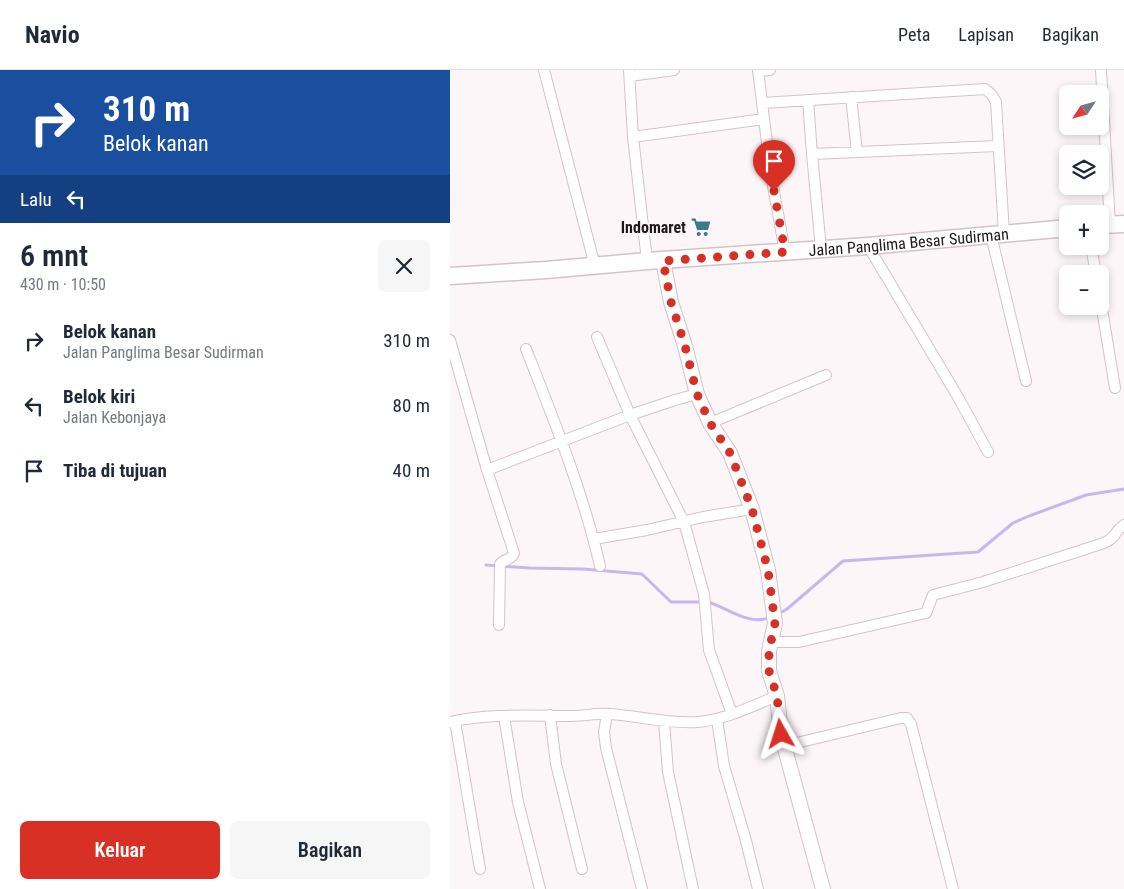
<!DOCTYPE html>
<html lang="id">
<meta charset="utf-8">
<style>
body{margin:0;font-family:"Roboto Condensed",sans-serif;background:#f6f6f7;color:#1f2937;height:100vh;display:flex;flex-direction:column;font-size:19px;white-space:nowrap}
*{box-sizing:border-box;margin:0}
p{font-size:16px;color:#747a83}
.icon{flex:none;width:28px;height:28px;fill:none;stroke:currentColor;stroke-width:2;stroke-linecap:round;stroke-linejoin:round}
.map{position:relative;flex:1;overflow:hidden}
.details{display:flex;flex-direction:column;background:#fff;width:450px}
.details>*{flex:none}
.hud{background:#1a4fa0;color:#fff;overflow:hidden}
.needle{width:32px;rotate:234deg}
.fabs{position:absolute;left:609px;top:15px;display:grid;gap:10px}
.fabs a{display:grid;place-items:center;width:50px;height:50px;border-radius:8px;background:#fff;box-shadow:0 2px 8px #0003;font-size:25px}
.pin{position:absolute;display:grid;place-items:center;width:42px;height:42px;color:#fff;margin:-51px -21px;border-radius:50% 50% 50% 0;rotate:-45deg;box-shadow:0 0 5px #0007}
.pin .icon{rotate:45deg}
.me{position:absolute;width:55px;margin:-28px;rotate:354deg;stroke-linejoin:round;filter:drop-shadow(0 0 4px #0008)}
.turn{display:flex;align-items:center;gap:18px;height:105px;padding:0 20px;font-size:22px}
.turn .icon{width:65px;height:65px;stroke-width:2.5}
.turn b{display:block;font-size:35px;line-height:42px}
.then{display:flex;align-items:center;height:48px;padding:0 20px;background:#0003;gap:10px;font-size:19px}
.round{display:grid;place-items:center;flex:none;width:52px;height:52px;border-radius:8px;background:#f6f6f7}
.headline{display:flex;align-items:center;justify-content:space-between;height:85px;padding:0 20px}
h1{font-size:30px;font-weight:600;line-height:38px}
.cta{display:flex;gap:10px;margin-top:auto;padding:10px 20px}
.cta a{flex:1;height:58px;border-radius:8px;background:#d93025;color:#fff;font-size:20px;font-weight:600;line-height:58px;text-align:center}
.cta a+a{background:#f6f6f7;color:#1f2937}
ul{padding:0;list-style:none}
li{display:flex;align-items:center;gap:15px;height:65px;padding:0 20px}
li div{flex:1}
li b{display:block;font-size:19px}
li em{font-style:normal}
header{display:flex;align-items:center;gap:30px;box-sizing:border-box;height:70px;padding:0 25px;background:#fff;border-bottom:1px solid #e0e1e3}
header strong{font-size:24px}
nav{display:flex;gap:28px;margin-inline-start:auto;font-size:18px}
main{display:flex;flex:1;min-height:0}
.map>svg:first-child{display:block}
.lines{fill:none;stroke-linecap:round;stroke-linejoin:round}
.stream{stroke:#c7b7ef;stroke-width:3}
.minor-casing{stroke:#d3c3c9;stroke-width:12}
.secondary-casing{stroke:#d3c3c9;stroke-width:16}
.primary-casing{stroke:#d3c3c9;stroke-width:19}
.minor{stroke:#fff;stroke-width:10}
.secondary{stroke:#fff;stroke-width:14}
.primary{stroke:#fff;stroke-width:16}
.route{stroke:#d93025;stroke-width:9;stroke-dasharray:0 16.2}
.labels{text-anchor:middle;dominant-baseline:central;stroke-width:4;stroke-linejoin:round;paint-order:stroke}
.poi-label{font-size:16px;font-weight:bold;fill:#1f191c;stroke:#fdf6f9;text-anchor:end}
.street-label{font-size:16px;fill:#1f191c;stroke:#fdf6f9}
</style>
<header>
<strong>Navio</strong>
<nav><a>Peta</a><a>Lapisan</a><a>Bagikan</a></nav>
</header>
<main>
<section class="details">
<div class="hud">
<div class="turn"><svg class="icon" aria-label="right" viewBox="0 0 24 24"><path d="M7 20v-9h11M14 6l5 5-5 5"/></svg><div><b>310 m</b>Belok kanan</div></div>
<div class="then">Lalu<svg class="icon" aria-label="left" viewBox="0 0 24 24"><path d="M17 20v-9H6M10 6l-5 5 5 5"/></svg></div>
</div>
<div class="headline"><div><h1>6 mnt</h1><p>430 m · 10:50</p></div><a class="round"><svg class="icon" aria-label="close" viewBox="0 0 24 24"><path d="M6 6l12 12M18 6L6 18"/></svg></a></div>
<ul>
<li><svg class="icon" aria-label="right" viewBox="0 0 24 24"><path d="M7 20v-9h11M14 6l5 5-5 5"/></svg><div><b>Belok kanan</b><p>Jalan Panglima Besar Sudirman</p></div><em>310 m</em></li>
<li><svg class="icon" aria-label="left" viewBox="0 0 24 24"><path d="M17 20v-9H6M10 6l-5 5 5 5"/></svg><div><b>Belok kiri</b><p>Jalan Kebonjaya</p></div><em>80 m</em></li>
<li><svg class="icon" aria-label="arrive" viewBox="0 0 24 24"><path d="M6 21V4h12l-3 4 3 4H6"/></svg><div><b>Tiba di tujuan</b></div><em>40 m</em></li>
</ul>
<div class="cta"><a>Keluar</a><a>Bagikan</a></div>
</section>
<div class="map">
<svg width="674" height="819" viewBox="0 0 674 819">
<rect width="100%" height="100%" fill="#fdf6f9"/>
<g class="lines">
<path class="stream" d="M 36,495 L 79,498 L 133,499 L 192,504 L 221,532 L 252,532
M 258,532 C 276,537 300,557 320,547
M 328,544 L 337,539 L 393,491 L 528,482 L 563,453 L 579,446 L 636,425 L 674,419"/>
<defs>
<path id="minor" d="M 94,0 L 145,196
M 179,0 L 183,67 L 197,191
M 308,0 L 321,105 L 335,182
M 651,0 L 660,154
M 308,1 L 320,0
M 180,6 L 224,0
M 401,27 L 407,82
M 358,30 L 362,84 L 371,179
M 313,33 L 535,19 L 542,25 L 546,32 L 554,164
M 183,67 L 314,49
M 362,84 L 547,76
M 541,165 L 576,311
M 418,176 L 508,327 L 538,382
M 641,176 L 646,204
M 650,227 L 665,318
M 147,267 L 180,345 L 234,452 L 254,524 L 259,580 L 282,644
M 0,270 L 37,400 L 64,483 C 62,490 54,489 50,494 L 49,555
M 76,279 C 104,350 133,422 150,496
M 260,353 L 376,305
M 37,400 L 180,345 L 225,330 L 247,324
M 144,469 L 197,460 L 253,447 L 302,439
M 321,572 L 349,572 L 476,543 L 483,525 L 533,512 L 651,474 C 668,468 662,463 674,455
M 157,644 L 154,662 L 156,678 L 192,819
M 100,645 L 106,694 L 132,799
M 54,646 L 68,732 L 90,819
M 267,649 L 274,696 L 295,767 L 308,819
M 5,651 L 30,799
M 214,651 L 218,702 L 243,819
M 0,652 C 40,643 81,646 122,646 C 135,646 147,643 160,644 C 189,646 218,654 247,652 C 275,650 302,636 327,626
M 334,676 L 451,648 L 457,648 L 461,654 L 503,819"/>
<path id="secondary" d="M 213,191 L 221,232 L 235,276 L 247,324 L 260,353 L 280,383 L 302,439 L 318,500 L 325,553 L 319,581 L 319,601 L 327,626 L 331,664 L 373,819"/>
<g id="primary">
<path d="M 650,155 L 674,154"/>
<path id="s1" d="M 0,206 L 96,200 L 197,191 L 418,176 L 618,158"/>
</g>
</defs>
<use href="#minor" class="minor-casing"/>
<use href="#secondary" class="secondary-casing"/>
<use href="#primary" class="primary-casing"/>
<use href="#minor" class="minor"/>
<use href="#secondary" class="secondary"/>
<use href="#primary" class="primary"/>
</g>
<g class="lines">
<path class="route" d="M 324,121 L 335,182 L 213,191 L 221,232 L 235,276 L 247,324 L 260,353 L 280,383 L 302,439 L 318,500 L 325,553 L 319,581 L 319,601 L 327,626 L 331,664"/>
</g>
<defs>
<symbol id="supermarket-bare" viewBox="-9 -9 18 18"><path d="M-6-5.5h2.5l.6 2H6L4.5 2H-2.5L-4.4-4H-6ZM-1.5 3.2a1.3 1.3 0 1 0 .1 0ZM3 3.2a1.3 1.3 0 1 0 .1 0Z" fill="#3a7c8d" stroke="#fdf6f9" stroke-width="2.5" paint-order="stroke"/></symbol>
</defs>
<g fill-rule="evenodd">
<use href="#supermarket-bare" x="237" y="143" width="28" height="28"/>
</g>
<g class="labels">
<g class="poi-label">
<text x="236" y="157">Indomaret</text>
</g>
<g class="street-label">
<text stroke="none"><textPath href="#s1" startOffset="460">Jalan Panglima Besar Sudirman</textPath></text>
</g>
</g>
</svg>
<div class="fabs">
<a><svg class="needle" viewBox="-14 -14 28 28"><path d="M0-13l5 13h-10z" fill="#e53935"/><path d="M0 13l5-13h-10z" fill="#747a83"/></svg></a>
<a><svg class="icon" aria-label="layers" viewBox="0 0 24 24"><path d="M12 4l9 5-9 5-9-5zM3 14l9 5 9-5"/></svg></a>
<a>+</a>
<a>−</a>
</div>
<div class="pin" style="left:324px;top:121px;background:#d93025"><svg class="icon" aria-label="arrive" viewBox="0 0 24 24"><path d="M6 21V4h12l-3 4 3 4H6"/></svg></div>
<svg class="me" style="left:331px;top:664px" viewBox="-20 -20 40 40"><path d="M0-17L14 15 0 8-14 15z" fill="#d93025" stroke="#fff" stroke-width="4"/></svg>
</div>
</main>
